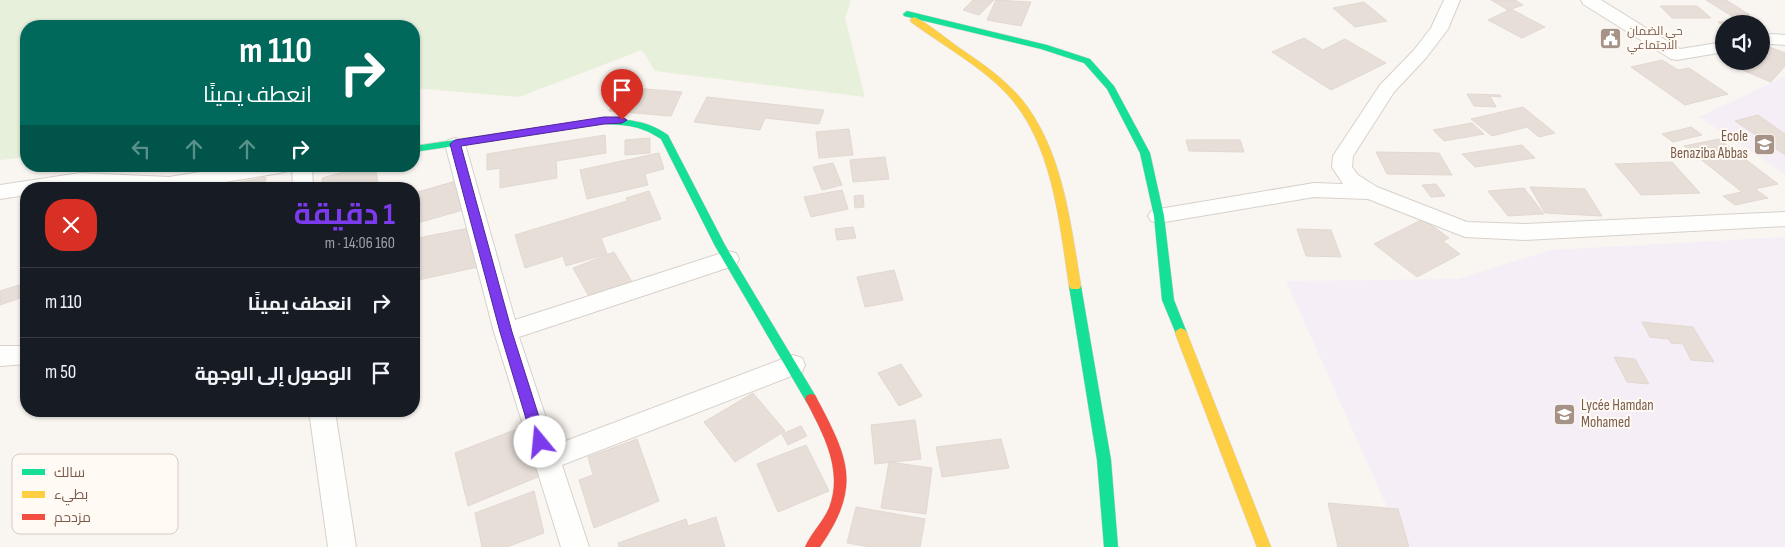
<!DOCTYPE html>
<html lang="ar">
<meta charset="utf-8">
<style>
body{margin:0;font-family:"Sofia Sans Condensed",Cairo,sans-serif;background:#242831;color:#f1f3f6;direction:rtl;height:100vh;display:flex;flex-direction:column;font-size:19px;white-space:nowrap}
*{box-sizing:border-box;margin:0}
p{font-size:16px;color:#9ea1a6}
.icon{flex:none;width:28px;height:28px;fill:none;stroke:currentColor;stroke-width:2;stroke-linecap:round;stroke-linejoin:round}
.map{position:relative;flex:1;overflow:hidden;direction:ltr}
.sheet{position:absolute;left:20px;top:182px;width:400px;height:235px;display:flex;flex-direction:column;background:#171b24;border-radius:20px;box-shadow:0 1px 4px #0004;direction:rtl}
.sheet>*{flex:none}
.guide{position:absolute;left:20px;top:20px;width:400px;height:152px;border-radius:20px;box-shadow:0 1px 4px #0004;direction:rtl;background:#00695c;color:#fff;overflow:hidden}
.buttons{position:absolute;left:1715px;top:15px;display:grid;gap:10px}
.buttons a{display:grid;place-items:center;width:55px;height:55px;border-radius:50%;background:#171b24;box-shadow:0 1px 4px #0004;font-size:25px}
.pin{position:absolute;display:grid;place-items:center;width:42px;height:42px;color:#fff;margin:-51px -21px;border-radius:50% 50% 50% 0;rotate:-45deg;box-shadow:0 0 5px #0007}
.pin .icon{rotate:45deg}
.me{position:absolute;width:55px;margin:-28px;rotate:343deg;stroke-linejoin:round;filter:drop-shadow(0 0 4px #0008)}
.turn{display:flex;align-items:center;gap:18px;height:105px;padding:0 25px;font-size:22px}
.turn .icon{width:65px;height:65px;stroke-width:2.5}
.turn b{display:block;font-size:35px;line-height:42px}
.lanes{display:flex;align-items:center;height:48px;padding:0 25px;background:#0003;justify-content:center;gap:25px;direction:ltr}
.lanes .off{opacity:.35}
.round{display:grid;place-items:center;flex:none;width:52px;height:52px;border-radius:20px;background:#242831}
.headline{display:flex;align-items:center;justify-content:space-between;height:85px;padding:0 25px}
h1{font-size:30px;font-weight:700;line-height:38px;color:#7c3aed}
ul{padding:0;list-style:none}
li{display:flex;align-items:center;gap:15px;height:70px;padding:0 25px;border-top:1px solid #363941}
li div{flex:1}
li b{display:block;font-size:19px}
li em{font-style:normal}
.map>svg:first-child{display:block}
.education{fill:#f6eef6}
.green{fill:#e7f0db}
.building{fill:#e6ded7;stroke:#e2d8d2}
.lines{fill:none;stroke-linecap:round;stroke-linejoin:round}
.street-casing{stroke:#d7d1cb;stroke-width:2}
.fast-casing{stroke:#d9d2cb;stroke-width:1}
.slow-casing{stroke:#d9d2cb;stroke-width:1}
.jam-casing{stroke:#d9d2cb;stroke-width:1}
.street{fill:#fefefd;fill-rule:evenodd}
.fast{fill:#16e098;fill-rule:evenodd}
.slow{fill:#ffcf43;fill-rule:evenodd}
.jam{fill:#f24e42;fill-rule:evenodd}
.route{fill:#7c3aed;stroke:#51269a}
.labels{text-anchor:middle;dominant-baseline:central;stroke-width:4;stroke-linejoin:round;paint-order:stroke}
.far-poi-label{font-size:12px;fill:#7a5c4d;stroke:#fffaf3;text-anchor:start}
.poi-label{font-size:15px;fill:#7a5c4d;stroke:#fffaf3;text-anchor:end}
.key{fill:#fffaf3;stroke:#d7cbc1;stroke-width:1}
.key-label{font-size:14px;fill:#7a5c4d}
</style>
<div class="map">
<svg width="1785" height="547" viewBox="0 0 1785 547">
<rect width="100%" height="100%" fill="#f9f5f0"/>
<path class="education" d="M 1785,76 L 1785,174 L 1699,117 Z
M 1785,237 L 1785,547 L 1405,547 L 1286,281 L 1458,279 L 1551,250 Z"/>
<path class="green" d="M 0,0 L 851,0 L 845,18 L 865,97 L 655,71 L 642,50 L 519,97 L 414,88 L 414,26 L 26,26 L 26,157 L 0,160 Z"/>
<path class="building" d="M 973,0 L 994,0 L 979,15 L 963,10 Z
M 996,0 L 1031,2 L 1021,26 L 987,20 Z
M 1491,0 L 1515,0 L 1523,5 L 1508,10 Z
M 1706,0 L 1726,0 L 1750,15 L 1735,18 Z
M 1364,2 L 1387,21 L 1355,27 L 1333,8 Z
M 1660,6 L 1697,6 L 1711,18 L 1672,18 Z
M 1511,9 L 1545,27 L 1522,38 L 1488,20 Z
M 1749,20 L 1754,24 L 1724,24 L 1724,26 L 1718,22 Z
M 1304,38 L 1323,50 L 1345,39 L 1386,63 L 1331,90 L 1272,52 Z
M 1761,44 L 1785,53 L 1785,66 L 1771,82 L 1735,67 L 1741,61 L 1761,61 Z
M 1662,60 L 1678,70 L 1689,68 L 1728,94 L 1685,105 L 1631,67 Z
M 634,88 L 682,92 L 671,116 L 609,111 L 619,92 L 632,93 Z
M 1467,94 L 1500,95 L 1501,97 L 1490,96 L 1496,107 L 1474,106 Z
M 707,97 L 824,110 L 819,124 L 765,118 L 760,130 L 694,122 Z
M 1523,107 L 1555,133 L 1539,137 L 1527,127 L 1492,136 L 1471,119 Z
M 1758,115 L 1785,134 L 1785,155 L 1735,121 Z
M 1472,123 L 1484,134 L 1444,141 L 1433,130 Z
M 1691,127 L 1702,135 L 1673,142 L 1662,134 Z
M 849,129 L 853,155 L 819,158 L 816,132 Z
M 605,135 L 606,153 L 556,161 L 557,178 L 500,188 L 500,168 L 487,170 L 487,154 Z
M 650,138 L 650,153 L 625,155 L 625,140 Z
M 1719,139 L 1778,184 L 1755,189 L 1768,198 L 1735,205 L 1723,196 L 1742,192 L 1684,146 Z
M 1186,140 L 1240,140 L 1244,152 L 1189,151 Z
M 1522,145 L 1535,158 L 1475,167 L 1462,154 Z
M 1376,152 L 1439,153 L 1452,175 L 1387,174 Z
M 659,153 L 664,169 L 645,174 L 648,185 L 587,199 L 580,170 Z
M 885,157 L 889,179 L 853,182 L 850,160 Z
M 1672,162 L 1700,193 L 1641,195 L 1615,164 Z
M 833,163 L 842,185 L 822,190 L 813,167 Z
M 364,166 L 375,166 L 379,189 L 323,189 L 322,178 Z
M 266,177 L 264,189 L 226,189 L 226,185 Z
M 456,181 L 463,210 L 414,224 L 414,193 Z
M 220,183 L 220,189 L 194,189 Z
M 1436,184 L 1445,196 L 1431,197 L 1422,185 Z
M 1530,187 L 1585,189 L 1602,216 L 1545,213 Z
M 1524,188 L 1544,214 L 1508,216 L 1488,191 Z
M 842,190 L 848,209 L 811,217 L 804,197 Z
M 649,191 L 661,219 L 601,238 L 607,254 L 566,266 L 563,256 L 525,268 L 515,235 L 627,201 L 626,198 Z
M 863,195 L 864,207 L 855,208 L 854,196 Z
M 1423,219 L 1449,238 L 1443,241 L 1460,254 L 1417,277 L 1374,244 Z
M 853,227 L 856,238 L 837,240 L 835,229 Z
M 469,228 L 478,267 L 418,280 L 418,238 Z
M 1297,229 L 1331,230 L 1341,257 L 1306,256 Z
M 614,252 L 634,285 L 592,302 L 573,268 Z
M 894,270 L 903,300 L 865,307 L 857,277 Z
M 26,283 L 26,296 L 0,305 L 0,291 Z
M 1642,322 L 1693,327 L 1714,362 L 1691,360 L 1683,344 L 1671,343 L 1669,339 L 1650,337 Z
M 1614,357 L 1635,359 L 1649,384 L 1627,382 Z
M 901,364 L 922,396 L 899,406 L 878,373 Z
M 753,393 L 785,431 L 735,462 L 704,422 Z
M 915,420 L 921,459 L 875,464 L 871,425 Z
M 530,424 L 545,474 L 468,506 L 455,453 Z
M 801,426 L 807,436 L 788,445 L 782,434 Z
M 637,439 L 659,501 L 594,528 L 579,480 L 593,475 L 588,457 Z
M 1001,439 L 1009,468 L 942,477 L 936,447 Z
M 806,445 L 829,491 L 778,512 L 757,464 Z
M 889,462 L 932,468 L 926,514 L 881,508 Z
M 534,491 L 544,533 L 507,547 L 482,547 L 475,513 Z
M 1328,503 L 1398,509 L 1409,547 L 1338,547 Z
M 856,507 L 925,519 L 920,547 L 871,547 L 847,543 Z
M 716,517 L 725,547 L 619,547 L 618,543 L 686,519 L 688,526 Z"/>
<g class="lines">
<defs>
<path id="street" d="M 1444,0 L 1460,0 L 1448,29 L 1426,58 L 1394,92 L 1353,156 L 1352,167 L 1358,175 L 1377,187 L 1467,222 L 1525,224 L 1785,212 L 1785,226 L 1525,240 L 1465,237 L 1368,199 L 1314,197 L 1159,223 L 1151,221 L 1148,216 L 1151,211 L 1159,209 L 1314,183 L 1343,184 L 1332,167 L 1333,156 L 1380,85 L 1414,50 L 1431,28 Z
M 1581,0 L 1601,0 L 1680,49 L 1724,42 L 1724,52 L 1677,60 L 1671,59 L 1583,4 Z
M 1772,34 L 1785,35 L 1785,45 L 1772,44 L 1761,46 L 1761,36 Z
M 455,138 L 462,140 L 465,144 L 515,320 L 728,251 L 736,253 L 739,259 L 736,265 L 519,337 L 555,445 L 793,355 L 802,358 L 805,365 L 802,372 L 562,465 L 589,547 L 561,547 L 494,332 L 445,144 L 448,140 Z
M 237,166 L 290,166 L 287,171 L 280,173 L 182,189 L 80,187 L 26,189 L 26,195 L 0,199 L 0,185 L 80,173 L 169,177 Z
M 292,166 L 312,166 L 313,189 L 293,189 Z
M 0,346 L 26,346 L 26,364 L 0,366 Z
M 309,411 L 335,411 L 356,547 L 328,547 Z"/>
<path id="fast" d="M 907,11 L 1047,45 L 1090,59 L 1114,86 L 1150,153 L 1164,216 L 1174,300 L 1187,333 L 1185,336 L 1177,336 L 1162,300 L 1154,216 L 1140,153 L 1107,89 L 1084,63 L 1041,49 L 904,16 L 903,14 Z
M 604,118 C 630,120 646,120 668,135 L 725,245 L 815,395 L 817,399 L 815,403 L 811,404 L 807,403 L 715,246 L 661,139 C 641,126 628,125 604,124 L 414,152 L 414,146 Z
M 1075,282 L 1081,286 L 1111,460 L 1118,547 L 1104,547 L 1097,460 L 1069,286 Z"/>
<path id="slow" d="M 914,17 C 927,22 949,41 961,49 C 986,66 1012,84 1029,109 C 1064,160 1071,226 1081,286 L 1079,289 L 1071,289 L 1069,286 C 1059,221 1053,143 1006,93 C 979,65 942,45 911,22 L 910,20 Z
M 1181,328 L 1185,330 L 1187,333 L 1271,547 L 1257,547 L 1175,333 L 1177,330 Z"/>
<path id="jam" d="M 811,394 L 815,395 C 848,457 863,485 820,547 L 805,547 C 811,533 823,522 829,508 C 844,469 822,432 805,399 L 807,395 Z"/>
</defs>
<use href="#street" class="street-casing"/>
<use href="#fast" class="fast-casing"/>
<use href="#slow" class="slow-casing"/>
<use href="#jam" class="jam-casing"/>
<use href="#street" class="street"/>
<use href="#fast" class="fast"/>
<use href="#slow" class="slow"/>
<use href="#jam" class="jam"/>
</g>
<path class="route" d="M 604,117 L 622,117 L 627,120 L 622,123 L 604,124 L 461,146 L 512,332 L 547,442 L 545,446 L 540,447 L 535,446 L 533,442 L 500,332 L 450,144 L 455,140 Z"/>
<defs>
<symbol id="civic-square" viewBox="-11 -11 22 22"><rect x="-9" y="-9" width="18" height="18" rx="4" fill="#a69286" stroke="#fffaf3"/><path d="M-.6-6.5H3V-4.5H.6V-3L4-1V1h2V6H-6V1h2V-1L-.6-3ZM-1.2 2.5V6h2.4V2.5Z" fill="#fff"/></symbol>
<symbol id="school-square" viewBox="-11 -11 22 22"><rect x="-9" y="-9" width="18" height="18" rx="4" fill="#a69286" stroke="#fffaf3"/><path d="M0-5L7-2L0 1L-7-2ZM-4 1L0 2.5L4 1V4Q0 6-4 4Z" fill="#fff"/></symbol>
</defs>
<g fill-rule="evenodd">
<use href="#civic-square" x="1598" y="26" width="25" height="25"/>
<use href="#school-square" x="1752" y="132" width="25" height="25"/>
<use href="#school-square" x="1552" y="402" width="25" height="25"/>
</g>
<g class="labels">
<g class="far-poi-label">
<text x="1627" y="31">حي الضمان<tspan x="1627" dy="14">الاجتماعي</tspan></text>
</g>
<g class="poi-label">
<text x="1748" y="136">Ecole<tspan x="1748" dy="17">Benaziba Abbas</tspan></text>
<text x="1581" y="405" text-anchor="start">Lycée Hamdan<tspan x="1581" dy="17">Mohamed</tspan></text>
</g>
</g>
<rect x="12" y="454" width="166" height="80" rx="8" class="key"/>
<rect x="22" y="469" width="23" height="6" fill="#16e098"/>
<rect x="22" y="491" width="23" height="7" fill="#ffcf43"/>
<rect x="22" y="514" width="23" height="6" fill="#f24e42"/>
<g class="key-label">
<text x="54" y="477">سالك</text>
<text x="54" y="499">بطيء</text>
<text x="54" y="522">مزدحم</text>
</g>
</svg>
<div class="buttons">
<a><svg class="icon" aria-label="sound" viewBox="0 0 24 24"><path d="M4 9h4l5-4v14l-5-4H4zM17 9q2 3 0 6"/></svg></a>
</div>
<div class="pin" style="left:622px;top:120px;background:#d93025"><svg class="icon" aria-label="arrive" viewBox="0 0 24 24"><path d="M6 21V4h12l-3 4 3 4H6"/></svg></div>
<svg class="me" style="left:540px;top:442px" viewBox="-20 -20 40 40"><circle r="19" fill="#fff"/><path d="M0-13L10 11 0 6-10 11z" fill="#7c3aed"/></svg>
<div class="guide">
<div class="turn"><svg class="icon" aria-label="right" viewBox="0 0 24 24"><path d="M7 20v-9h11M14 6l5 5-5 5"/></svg><div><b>110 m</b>انعطف يمينًا</div></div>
<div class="lanes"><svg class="icon off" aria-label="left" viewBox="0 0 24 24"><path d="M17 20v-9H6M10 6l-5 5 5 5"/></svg><svg class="icon off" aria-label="ahead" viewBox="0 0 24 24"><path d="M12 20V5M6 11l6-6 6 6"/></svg><svg class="icon off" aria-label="ahead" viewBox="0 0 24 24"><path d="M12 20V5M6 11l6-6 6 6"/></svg><svg class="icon" aria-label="right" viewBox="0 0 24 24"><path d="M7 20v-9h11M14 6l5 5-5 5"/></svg></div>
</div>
<section class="sheet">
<div class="headline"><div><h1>1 دقيقة</h1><p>160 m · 14:06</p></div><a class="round" style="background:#d93025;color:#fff"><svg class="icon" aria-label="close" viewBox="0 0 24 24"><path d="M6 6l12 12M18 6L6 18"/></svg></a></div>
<ul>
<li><svg class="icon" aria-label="right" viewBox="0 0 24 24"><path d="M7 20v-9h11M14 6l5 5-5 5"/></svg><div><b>انعطف يمينًا</b></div><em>110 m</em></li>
<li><svg class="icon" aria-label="arrive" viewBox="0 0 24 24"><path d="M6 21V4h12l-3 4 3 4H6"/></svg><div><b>الوصول إلى الوجهة</b></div><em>50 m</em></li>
</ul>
</section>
</div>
